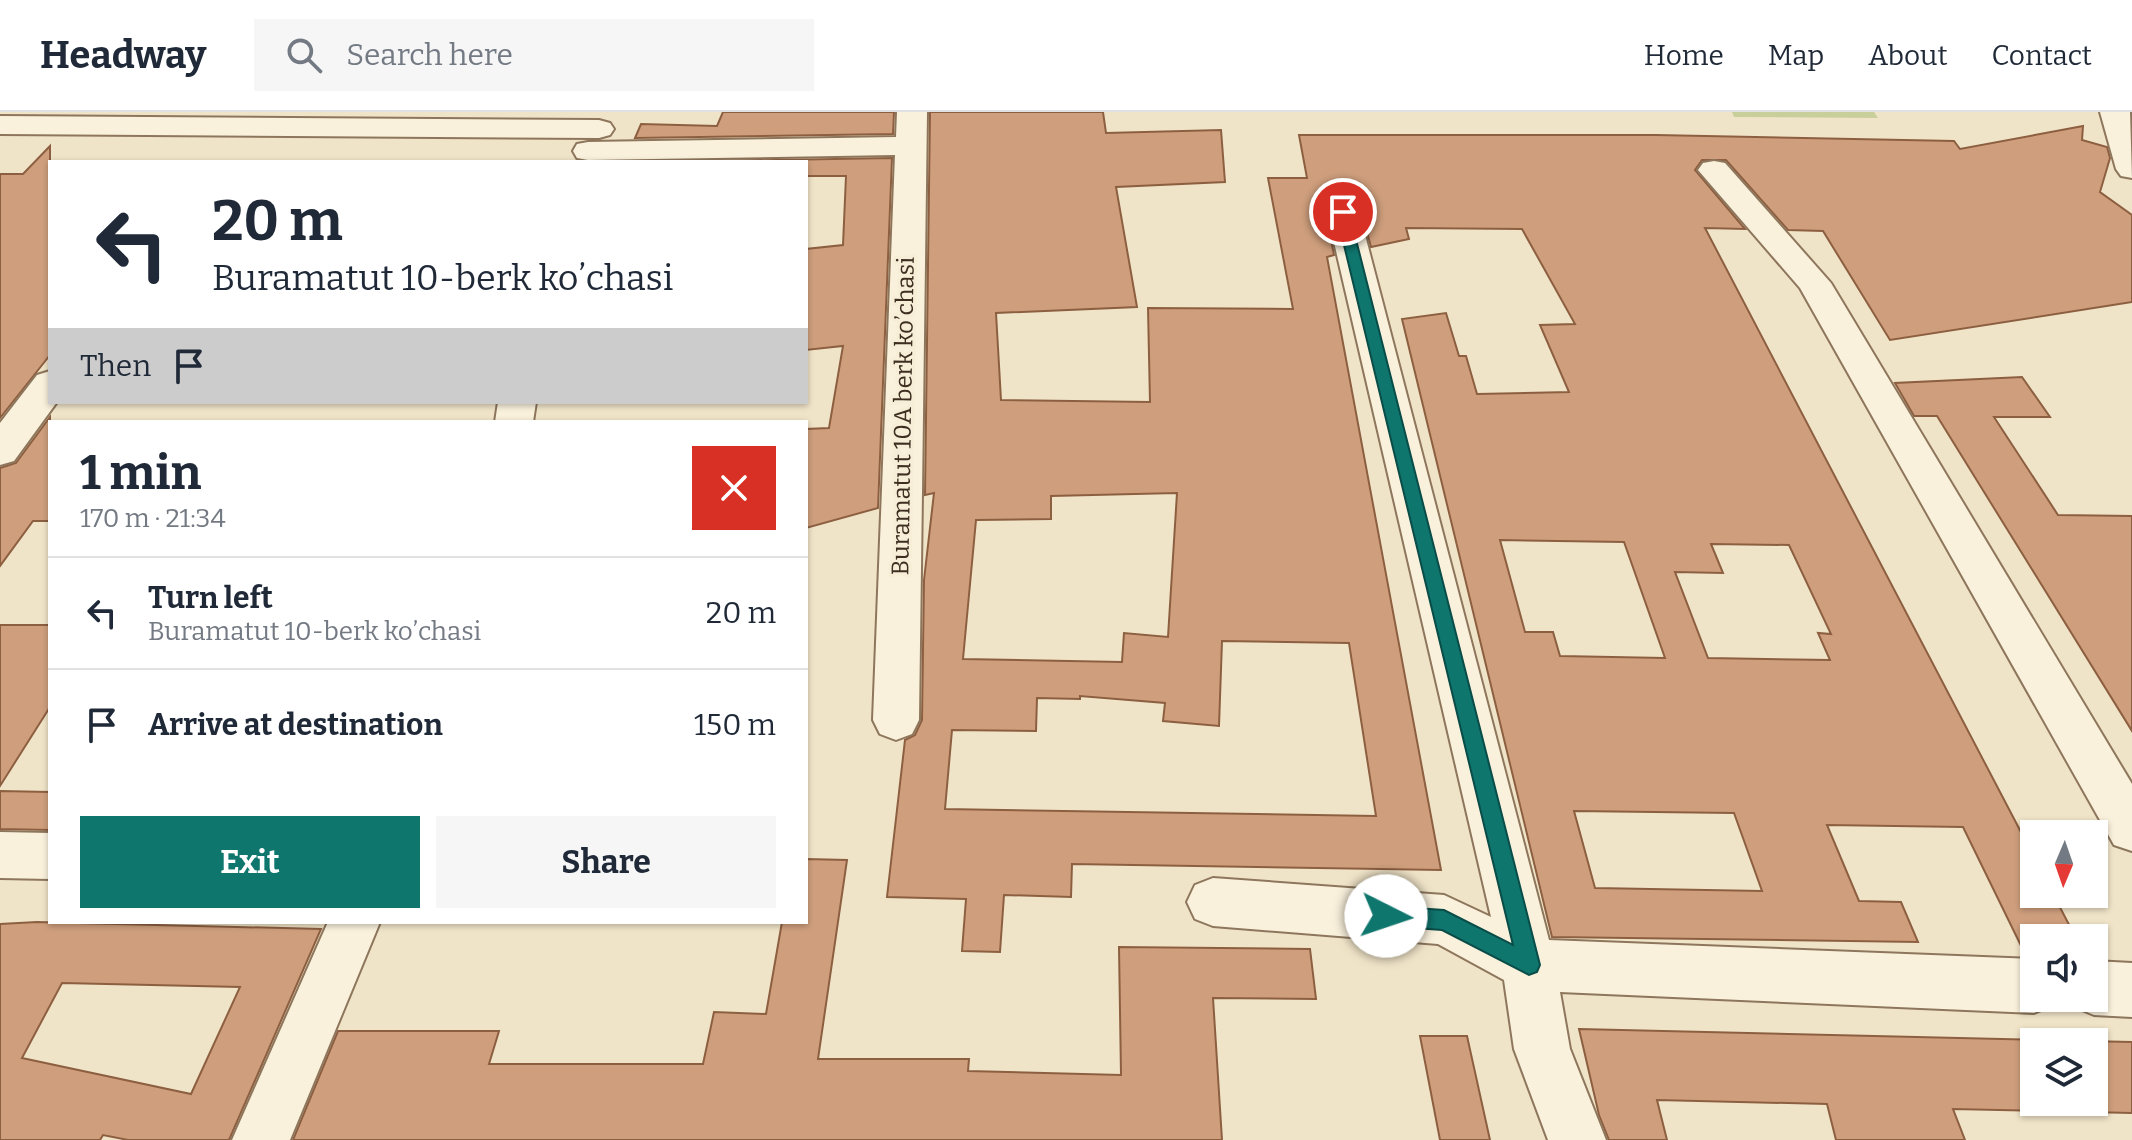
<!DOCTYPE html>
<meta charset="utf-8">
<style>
body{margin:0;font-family:Bitter,serif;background:#f6f6f7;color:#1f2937;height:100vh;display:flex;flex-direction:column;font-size:30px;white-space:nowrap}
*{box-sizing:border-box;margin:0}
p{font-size:26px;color:#747a83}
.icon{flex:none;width:44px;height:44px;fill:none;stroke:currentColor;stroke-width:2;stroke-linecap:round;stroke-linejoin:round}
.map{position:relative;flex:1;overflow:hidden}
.panel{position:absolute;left:48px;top:308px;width:760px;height:504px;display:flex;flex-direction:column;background:#fff;border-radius:0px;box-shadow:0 2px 6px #0004}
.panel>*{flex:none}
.banner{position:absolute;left:48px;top:48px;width:760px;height:244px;border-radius:0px;box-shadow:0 2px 6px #0004;background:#fff;color:#1f2937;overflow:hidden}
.needle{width:52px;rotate:182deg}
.controls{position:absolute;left:2020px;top:708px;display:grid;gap:16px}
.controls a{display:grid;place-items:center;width:88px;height:88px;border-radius:0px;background:#fff;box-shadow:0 2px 6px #0004;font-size:40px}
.pin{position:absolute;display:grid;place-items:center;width:68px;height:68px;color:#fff;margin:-34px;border:4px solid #fff;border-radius:50%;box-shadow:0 2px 8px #0007}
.me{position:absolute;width:88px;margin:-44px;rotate:94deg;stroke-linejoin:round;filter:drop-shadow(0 0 6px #0008)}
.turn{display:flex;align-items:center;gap:28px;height:168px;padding:0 32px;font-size:36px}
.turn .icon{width:104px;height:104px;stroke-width:2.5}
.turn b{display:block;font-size:56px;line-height:68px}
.then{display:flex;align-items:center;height:76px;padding:0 32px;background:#0003;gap:16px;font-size:30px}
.round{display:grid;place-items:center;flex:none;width:84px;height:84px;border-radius:0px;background:#f6f6f7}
.summary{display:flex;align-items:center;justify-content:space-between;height:136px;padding:0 32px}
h1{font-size:48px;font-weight:700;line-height:60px}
.button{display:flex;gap:16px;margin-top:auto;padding:16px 32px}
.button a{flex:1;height:92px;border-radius:0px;background:#0f766e;color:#fff;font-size:32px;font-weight:700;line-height:92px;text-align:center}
.button a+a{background:#f6f6f7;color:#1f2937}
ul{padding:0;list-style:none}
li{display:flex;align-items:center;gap:24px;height:112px;padding:0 32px;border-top:2px solid #e0e1e3}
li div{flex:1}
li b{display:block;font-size:30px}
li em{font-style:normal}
header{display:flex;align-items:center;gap:48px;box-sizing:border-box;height:112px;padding:0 40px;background:#fff;border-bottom:2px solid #e0e1e3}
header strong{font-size:38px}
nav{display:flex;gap:44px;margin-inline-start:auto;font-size:28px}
.search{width:560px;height:72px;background:#f6f6f7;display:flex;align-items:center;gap:20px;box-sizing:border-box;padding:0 28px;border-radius:0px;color:#747a83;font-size:30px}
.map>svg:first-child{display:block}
.green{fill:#c9cf9b}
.building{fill:#cf9f7d;stroke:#8d5f41;stroke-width:2;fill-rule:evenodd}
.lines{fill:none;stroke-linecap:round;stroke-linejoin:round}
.minor-casing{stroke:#8d765c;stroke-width:4}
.minor{fill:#faf1dc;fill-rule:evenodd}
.route{fill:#0f766e;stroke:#0a4d48;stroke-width:2}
.labels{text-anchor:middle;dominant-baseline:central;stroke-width:7;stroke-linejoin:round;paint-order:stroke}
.street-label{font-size:24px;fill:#3d2e20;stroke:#f7eed8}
</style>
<header>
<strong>Headway</strong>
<div class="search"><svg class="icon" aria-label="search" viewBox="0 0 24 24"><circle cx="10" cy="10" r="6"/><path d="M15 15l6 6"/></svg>Search here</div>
<nav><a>Home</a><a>Map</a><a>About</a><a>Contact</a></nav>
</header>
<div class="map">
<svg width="2132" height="1028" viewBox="0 0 2132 1028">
<rect width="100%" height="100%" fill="#f0e4c8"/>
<path class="green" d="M 1732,0 L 1874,0 L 1878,6 L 1734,5 Z"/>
<path class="building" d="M 723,0 L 894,0 L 893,22 L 635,26 L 641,12 L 717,14 Z
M 930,0 L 1103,0 L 1106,21 L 1221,18 L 1225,70 L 1116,75 L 1137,195 L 996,201 L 1001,288 L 1150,290 L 1148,196 L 1293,197 L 1268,66 L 1307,66 L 1299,23 L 1656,23 L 1954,29 L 1960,37 L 2083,14 L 2082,28 L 2107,35 L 2110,46 L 2100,80 L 2132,103 L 2132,190 L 1890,228 L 1823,119 L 1788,118 L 1726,48 L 1702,48 L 1695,58 L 1745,117 L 1705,116 L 2034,745 L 2034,782 L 2053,782 L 2076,826 L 2034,826 L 2034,844 L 2026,844 L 1963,715 L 1827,713 L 1859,789 L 1901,790 L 1918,830 L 1552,825 L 1402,207 L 1446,201 L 1459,244 L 1466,244 L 1477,282 L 1569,280 L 1540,213 L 1575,212 L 1522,117 L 1406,116 L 1409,127 L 1371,135 L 1361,98 L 1355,90 L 1344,87 L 1331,90 L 1325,98 L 1334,143 L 1327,145 L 1441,758 L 1072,752 L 1071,785 L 1004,783 L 1000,840 L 962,839 L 966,787 L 887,785 L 905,628 L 915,623 L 922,608 L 924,468 L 934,381 L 925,383 ZM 1177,381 L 1168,525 L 1124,521 L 1122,550 L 963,547 L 976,408 L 1051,407 L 1051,384 ZM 1500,428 L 1624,430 L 1665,546 L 1560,544 L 1553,520 L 1525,520 ZM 1711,432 L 1789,433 L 1831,522 L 1818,521 L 1830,548 L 1708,546 L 1675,460 L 1723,461 ZM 1222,529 L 1349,531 L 1376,704 L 945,697 L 952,618 L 1036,619 L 1037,586 L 1080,587 L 1080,584 L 1165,591 L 1163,609 L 1219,614 ZM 1574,699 L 1734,701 L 1762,779 L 1595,776 Z
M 50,34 L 50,243 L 0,306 L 0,62 L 23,62 Z
M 892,46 L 878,396 L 806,416 L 806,317 L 829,316 L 843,234 L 806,238 L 806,137 L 843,133 L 846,64 L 806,64 L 806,50 L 649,50 Z
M 2022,265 L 2050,305 L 1994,305 L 2058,403 L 2132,404 L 2132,619 L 1937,304 L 1914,304 L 1895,271 Z
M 50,305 L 50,409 L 33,409 L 0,454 L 0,356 L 16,351 Z
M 0,513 L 50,513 L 50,595 L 0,674 Z
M 0,679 L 50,680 L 50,718 L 0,717 Z
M 806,747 L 847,748 L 818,947 L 969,947 L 968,959 L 1121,963 L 1119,835 L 1310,837 L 1316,887 L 1213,886 L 1222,1028 L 293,1028 L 338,919 L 499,919 L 489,952 L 703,952 L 714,900 L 766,902 L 782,810 L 806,810 Z
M 37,810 L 321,817 L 229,1028 L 128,1028 L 103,1023 L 100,1028 L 0,1028 L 0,812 ZM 62,871 L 240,875 L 191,982 L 22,946 Z
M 1579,917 L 2132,930 L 2132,1001 L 1953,997 L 1965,1028 L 1836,1028 L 1827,992 L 1657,988 L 1667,1028 L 1609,1028 L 1599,1003 ZM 2034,930 L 2094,930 L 2094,990 L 2034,990 Z
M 1420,924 L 1467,924 L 1490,1028 L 1440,1028 Z"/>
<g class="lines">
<defs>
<path id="minor" d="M 897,0 L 927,0 L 919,608 L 912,622 L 896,628 L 880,622 L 873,608 L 895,43 L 588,48 L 577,46 L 573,39 L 577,32 L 588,30 L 896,25 Z
M 2100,0 L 2130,0 L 2132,66 L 2121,64 L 2116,57 Z
M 0,4 L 599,8 L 610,11 L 614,17 L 610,23 L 599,26 L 0,22 Z
M 1714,49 L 1725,51 L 1831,171 L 2132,672 L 2132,739 L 2114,733 L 1800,176 L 1698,58 L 1703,51 Z
M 1343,90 L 1354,93 L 1359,100 L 1549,828 L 2034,847 L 2034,886 L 2056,886 L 2053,893 L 2034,901 L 1560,880 L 1570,937 L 1606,1028 L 1548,1028 L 1514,937 L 1504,868 L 1438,832 L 1213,814 L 1195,807 L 1187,790 L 1195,773 L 1213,766 L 1444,783 L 1491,805 L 1327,100 L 1332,93 Z
M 50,259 L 50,290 L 57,290 L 14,349 L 0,353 L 0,311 L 37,263 Z
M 498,290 L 536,290 L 533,310 L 495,310 Z
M 0,720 L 50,721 L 50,767 L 0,766 Z
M 328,810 L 380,810 L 290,1028 L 232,1028 Z
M 2094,849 L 2132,851 L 2132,905 L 2094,903 L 2075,895 L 2071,886 L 2094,886 Z"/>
</defs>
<use href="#minor" class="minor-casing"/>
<use href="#minor" class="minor"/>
</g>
<path class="route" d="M 1338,98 L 1349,100 L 1540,853 L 1537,860 L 1529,863 L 1442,818 L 1386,814 L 1379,811 L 1375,804 L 1379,797 L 1386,794 L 1444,798 L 1513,833 L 1336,100 Z"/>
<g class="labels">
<g class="street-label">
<text transform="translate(903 304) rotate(-89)">Buramatut 10А berk koʼchasi</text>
</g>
</g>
</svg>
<div class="controls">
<a><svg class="needle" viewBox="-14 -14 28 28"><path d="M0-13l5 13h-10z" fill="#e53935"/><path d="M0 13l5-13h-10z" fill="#747a83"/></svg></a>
<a><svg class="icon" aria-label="sound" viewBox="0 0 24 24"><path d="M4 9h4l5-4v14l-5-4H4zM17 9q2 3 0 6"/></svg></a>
<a><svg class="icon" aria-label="layers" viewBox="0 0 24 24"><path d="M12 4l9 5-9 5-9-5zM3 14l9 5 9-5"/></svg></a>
</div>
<div class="pin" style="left:1343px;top:100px;background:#d93025"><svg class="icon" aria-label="arrive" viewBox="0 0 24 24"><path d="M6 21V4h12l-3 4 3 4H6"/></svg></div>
<svg class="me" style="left:1386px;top:804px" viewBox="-20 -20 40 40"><circle r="19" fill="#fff"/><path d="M0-13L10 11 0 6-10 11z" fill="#0f766e"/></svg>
<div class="banner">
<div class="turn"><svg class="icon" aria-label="left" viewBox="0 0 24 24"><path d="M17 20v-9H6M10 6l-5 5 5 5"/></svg><div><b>20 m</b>Buramatut 10-berk koʼchasi</div></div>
<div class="then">Then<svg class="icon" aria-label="arrive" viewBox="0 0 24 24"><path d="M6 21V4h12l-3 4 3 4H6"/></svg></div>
</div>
<section class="panel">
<div class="summary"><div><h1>1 min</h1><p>170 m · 21:34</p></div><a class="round" style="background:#d93025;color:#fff"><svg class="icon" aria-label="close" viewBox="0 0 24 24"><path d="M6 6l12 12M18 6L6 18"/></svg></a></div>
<ul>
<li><svg class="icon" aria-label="left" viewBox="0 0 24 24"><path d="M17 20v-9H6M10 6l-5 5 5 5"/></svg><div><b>Turn left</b><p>Buramatut 10-berk koʼchasi</p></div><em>20 m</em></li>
<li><svg class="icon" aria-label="arrive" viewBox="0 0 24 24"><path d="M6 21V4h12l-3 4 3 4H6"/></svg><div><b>Arrive at destination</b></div><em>150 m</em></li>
</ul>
<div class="button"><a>Exit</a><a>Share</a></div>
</section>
</div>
